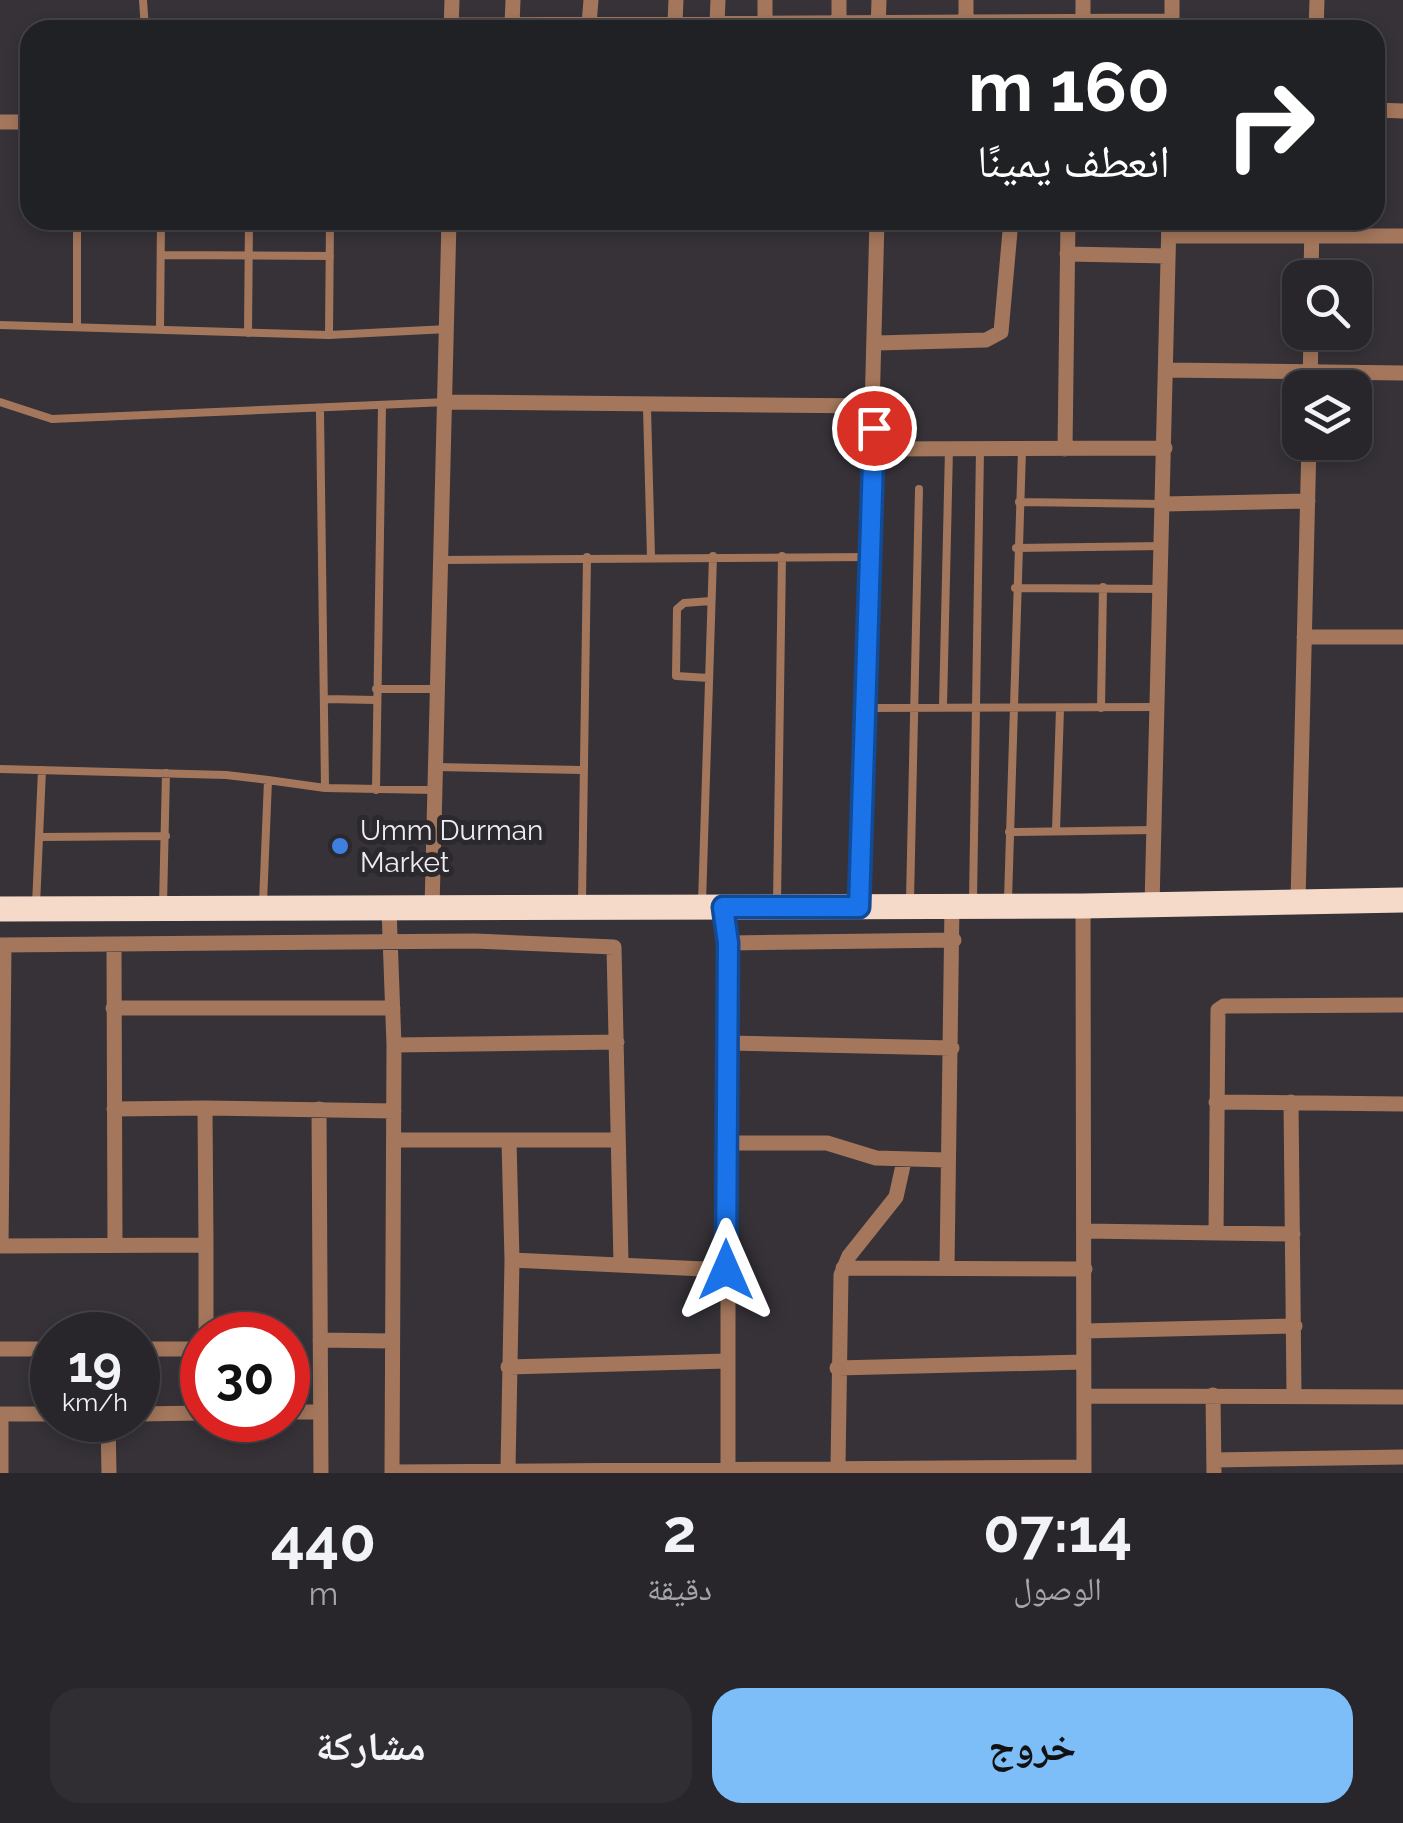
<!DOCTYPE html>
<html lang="ar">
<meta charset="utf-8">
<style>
body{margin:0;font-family:Raleway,"Noto Naskh Arabic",sans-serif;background:#302e32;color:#f1f3f6;direction:rtl;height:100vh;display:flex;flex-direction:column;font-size:38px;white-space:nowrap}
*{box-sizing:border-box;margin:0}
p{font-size:32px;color:#a5a5a8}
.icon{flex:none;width:55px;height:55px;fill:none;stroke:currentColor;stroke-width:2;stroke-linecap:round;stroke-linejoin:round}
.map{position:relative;height:1473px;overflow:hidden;direction:ltr}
.sheet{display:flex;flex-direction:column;background:#28262a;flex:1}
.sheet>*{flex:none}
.top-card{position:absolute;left:20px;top:20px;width:1365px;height:210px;border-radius:30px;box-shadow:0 5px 15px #0003,0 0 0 2px #444347;direction:rtl;background:#202124;color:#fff;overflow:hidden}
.fabs{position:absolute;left:1282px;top:260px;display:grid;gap:20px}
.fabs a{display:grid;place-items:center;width:90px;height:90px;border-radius:20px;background:#28262a;box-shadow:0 5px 15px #0003,0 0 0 2px #444347;font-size:50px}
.speed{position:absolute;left:30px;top:1312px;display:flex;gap:20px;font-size:50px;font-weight:700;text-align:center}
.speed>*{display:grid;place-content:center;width:130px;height:130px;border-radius:50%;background:#28262a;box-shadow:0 5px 15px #0003,0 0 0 2px #444347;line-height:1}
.speed small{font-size:25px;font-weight:400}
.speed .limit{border:15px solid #d22;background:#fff;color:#111}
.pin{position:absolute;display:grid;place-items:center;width:85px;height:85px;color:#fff;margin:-42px;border:5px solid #fff;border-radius:50%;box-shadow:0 2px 10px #0007}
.me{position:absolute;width:110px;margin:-55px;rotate:0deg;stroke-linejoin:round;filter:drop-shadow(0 0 8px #0008)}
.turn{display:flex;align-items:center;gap:35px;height:210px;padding:0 50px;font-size:45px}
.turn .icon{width:130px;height:130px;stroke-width:2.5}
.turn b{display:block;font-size:70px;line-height:85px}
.eta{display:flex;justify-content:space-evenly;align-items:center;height:170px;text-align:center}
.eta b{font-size:60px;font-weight:700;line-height:70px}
.action{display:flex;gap:20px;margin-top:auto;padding:20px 50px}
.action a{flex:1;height:115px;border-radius:30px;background:#7dbef9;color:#111;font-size:40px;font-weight:700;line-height:115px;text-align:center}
.action a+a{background:#302e32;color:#f1f3f6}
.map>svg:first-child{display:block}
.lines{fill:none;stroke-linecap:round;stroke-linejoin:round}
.service{stroke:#a4775c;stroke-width:8}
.minor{stroke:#a4775c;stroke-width:15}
.trunk{stroke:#f6dac9;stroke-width:25}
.route-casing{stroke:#114b97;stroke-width:25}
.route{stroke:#1a73e8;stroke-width:18}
.shop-dot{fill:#3f7fe0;stroke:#2b282e;stroke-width:4}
.labels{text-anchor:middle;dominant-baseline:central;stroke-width:10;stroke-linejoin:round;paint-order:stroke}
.poi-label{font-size:28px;fill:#eeecf0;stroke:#2b282e;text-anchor:start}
</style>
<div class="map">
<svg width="1403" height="1473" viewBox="0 0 1403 1473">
<rect width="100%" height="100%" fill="#363238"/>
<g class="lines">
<path class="service" d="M 143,0 L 145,30
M 304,23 L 451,25
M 161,255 L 330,256
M 0,325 L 329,335 L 448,329
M 77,325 L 77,220
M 160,329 L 161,220
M 248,333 L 249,220
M 329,335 L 330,220
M 0,402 L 52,419 L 447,402
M 647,408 L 651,557
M 320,411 L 325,788
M 1019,502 L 1164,504
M 1016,548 L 1162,546
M 441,560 L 869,557
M 1015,588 L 1161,589
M 709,678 L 676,676 L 677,609 L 684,603 L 711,601
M 376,689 L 436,689
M 325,699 L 376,700
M 943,706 L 949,449
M 864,708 L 1158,707
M 1101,708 L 1103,587
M 436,767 L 581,770
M 0,769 L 226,775 L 268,780 L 263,903
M 268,780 L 325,788 L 435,790
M 376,790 L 382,405
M 1056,831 L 1060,709
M 1009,832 L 1154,830
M 40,837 L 166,836
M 910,900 L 919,489
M 1008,900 L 1022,450
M 582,901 L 587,557
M 973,901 L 980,450
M 702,903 L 713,556
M 777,903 L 782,556
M 36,905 L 42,770
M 163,905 L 166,773"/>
<path class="minor" d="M 966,0 L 966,22
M 839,22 L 839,0
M 675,23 L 676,0
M 717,23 L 718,0
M 1083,23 L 1083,0
M 589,24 L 591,0
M 765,24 L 765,0
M 451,25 L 1172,21
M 512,25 L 513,0
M 451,30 L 452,0
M 878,30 L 879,0
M 1172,30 L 1172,0
M 1316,30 L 1317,0
M 1375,110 L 1403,111
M 0,122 L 30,122
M 1169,236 L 1403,236
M 1067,254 L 1168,256
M 1311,278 L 1312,220
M 877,343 L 986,340 L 1001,332 L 1011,220
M 1166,370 L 1403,373
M 1310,388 L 1311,332
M 448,402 L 874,406
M 873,449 L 1165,448
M 1065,449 L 1068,220
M 1164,504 L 1308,501
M 1304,637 L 1403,637
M 1298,902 L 1309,442
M 1152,905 L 1169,220
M 1083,906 L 1084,1473
M 723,907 L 728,943 L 728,1467
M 859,907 L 877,220
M 432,908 L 449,220
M 389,909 L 394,1045 L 392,1473
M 728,943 L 954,940
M 114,944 L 115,1245
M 0,945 L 475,941 L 614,947 L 621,1263
M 113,1008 L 393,1008
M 728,1043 L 952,1048
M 394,1045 L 617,1042
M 1216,1102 L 1403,1104
M 1291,1102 L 1294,1395
M 114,1109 L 205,1108
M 319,1109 L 321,1473
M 394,1140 L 618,1140
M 725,1143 L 827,1143 L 876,1158 L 947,1160
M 1084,1231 L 1293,1234
M 1216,1233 L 1218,1010 L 1224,1006 L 1403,1005
M 206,1245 L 206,1335
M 0,1246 L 206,1245 L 205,1108 L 394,1111
M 1,1246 L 4,945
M 512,1260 L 725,1270
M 947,1267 L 952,905
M 843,1268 L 1085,1269
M 1084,1331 L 1295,1326
M 320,1340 L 392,1341
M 0,1349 L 52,1349
M 138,1349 L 202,1349
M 508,1367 L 727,1361
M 837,1368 L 1083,1362
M 1213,1395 L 1214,1473
M 1084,1396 L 1403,1397
M 288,1412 L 320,1412
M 0,1414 L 52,1414
M 1,1414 L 1,1473
M 138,1414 L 202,1413
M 108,1420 L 109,1473
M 1214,1460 L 1403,1457
M 838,1466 L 841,1275 L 849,1256 L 896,1197 L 904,1161
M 508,1469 L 512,1260 L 509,1141
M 392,1472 L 1084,1467"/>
<path class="trunk" d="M 0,909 L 1083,906 L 1403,900"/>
</g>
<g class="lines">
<defs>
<path id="route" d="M 726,1270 L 728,943 L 723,907 L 859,907 L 874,428"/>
</defs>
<use href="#route" class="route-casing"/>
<use href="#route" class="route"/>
</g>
<circle class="shop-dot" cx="340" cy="846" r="10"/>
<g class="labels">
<g class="poi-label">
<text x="360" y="830">Umm Durman<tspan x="360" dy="32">Market</tspan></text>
</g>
</g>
</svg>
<div class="fabs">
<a><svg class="icon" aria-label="search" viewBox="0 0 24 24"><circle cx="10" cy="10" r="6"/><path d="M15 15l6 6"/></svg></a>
<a><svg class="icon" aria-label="layers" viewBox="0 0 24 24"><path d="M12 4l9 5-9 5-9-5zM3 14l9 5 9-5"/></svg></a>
</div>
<div class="speed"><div>19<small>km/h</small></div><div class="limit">30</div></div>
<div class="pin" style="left:874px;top:428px;background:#d93025"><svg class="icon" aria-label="arrive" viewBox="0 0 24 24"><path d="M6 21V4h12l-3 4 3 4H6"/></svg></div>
<svg class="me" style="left:726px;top:1270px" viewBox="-20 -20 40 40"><path d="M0-17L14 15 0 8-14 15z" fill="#1a73e8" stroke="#fff" stroke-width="4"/></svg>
<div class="top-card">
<div class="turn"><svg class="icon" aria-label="right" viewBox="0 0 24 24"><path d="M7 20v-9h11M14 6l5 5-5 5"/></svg><div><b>160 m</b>انعطف يمينًا</div></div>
</div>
</div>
<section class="sheet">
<div class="eta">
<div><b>07:14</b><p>الوصول</p></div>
<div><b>2</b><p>دقيقة</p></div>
<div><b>440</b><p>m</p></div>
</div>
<div class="action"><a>خروج</a><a>مشاركة</a></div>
</section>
